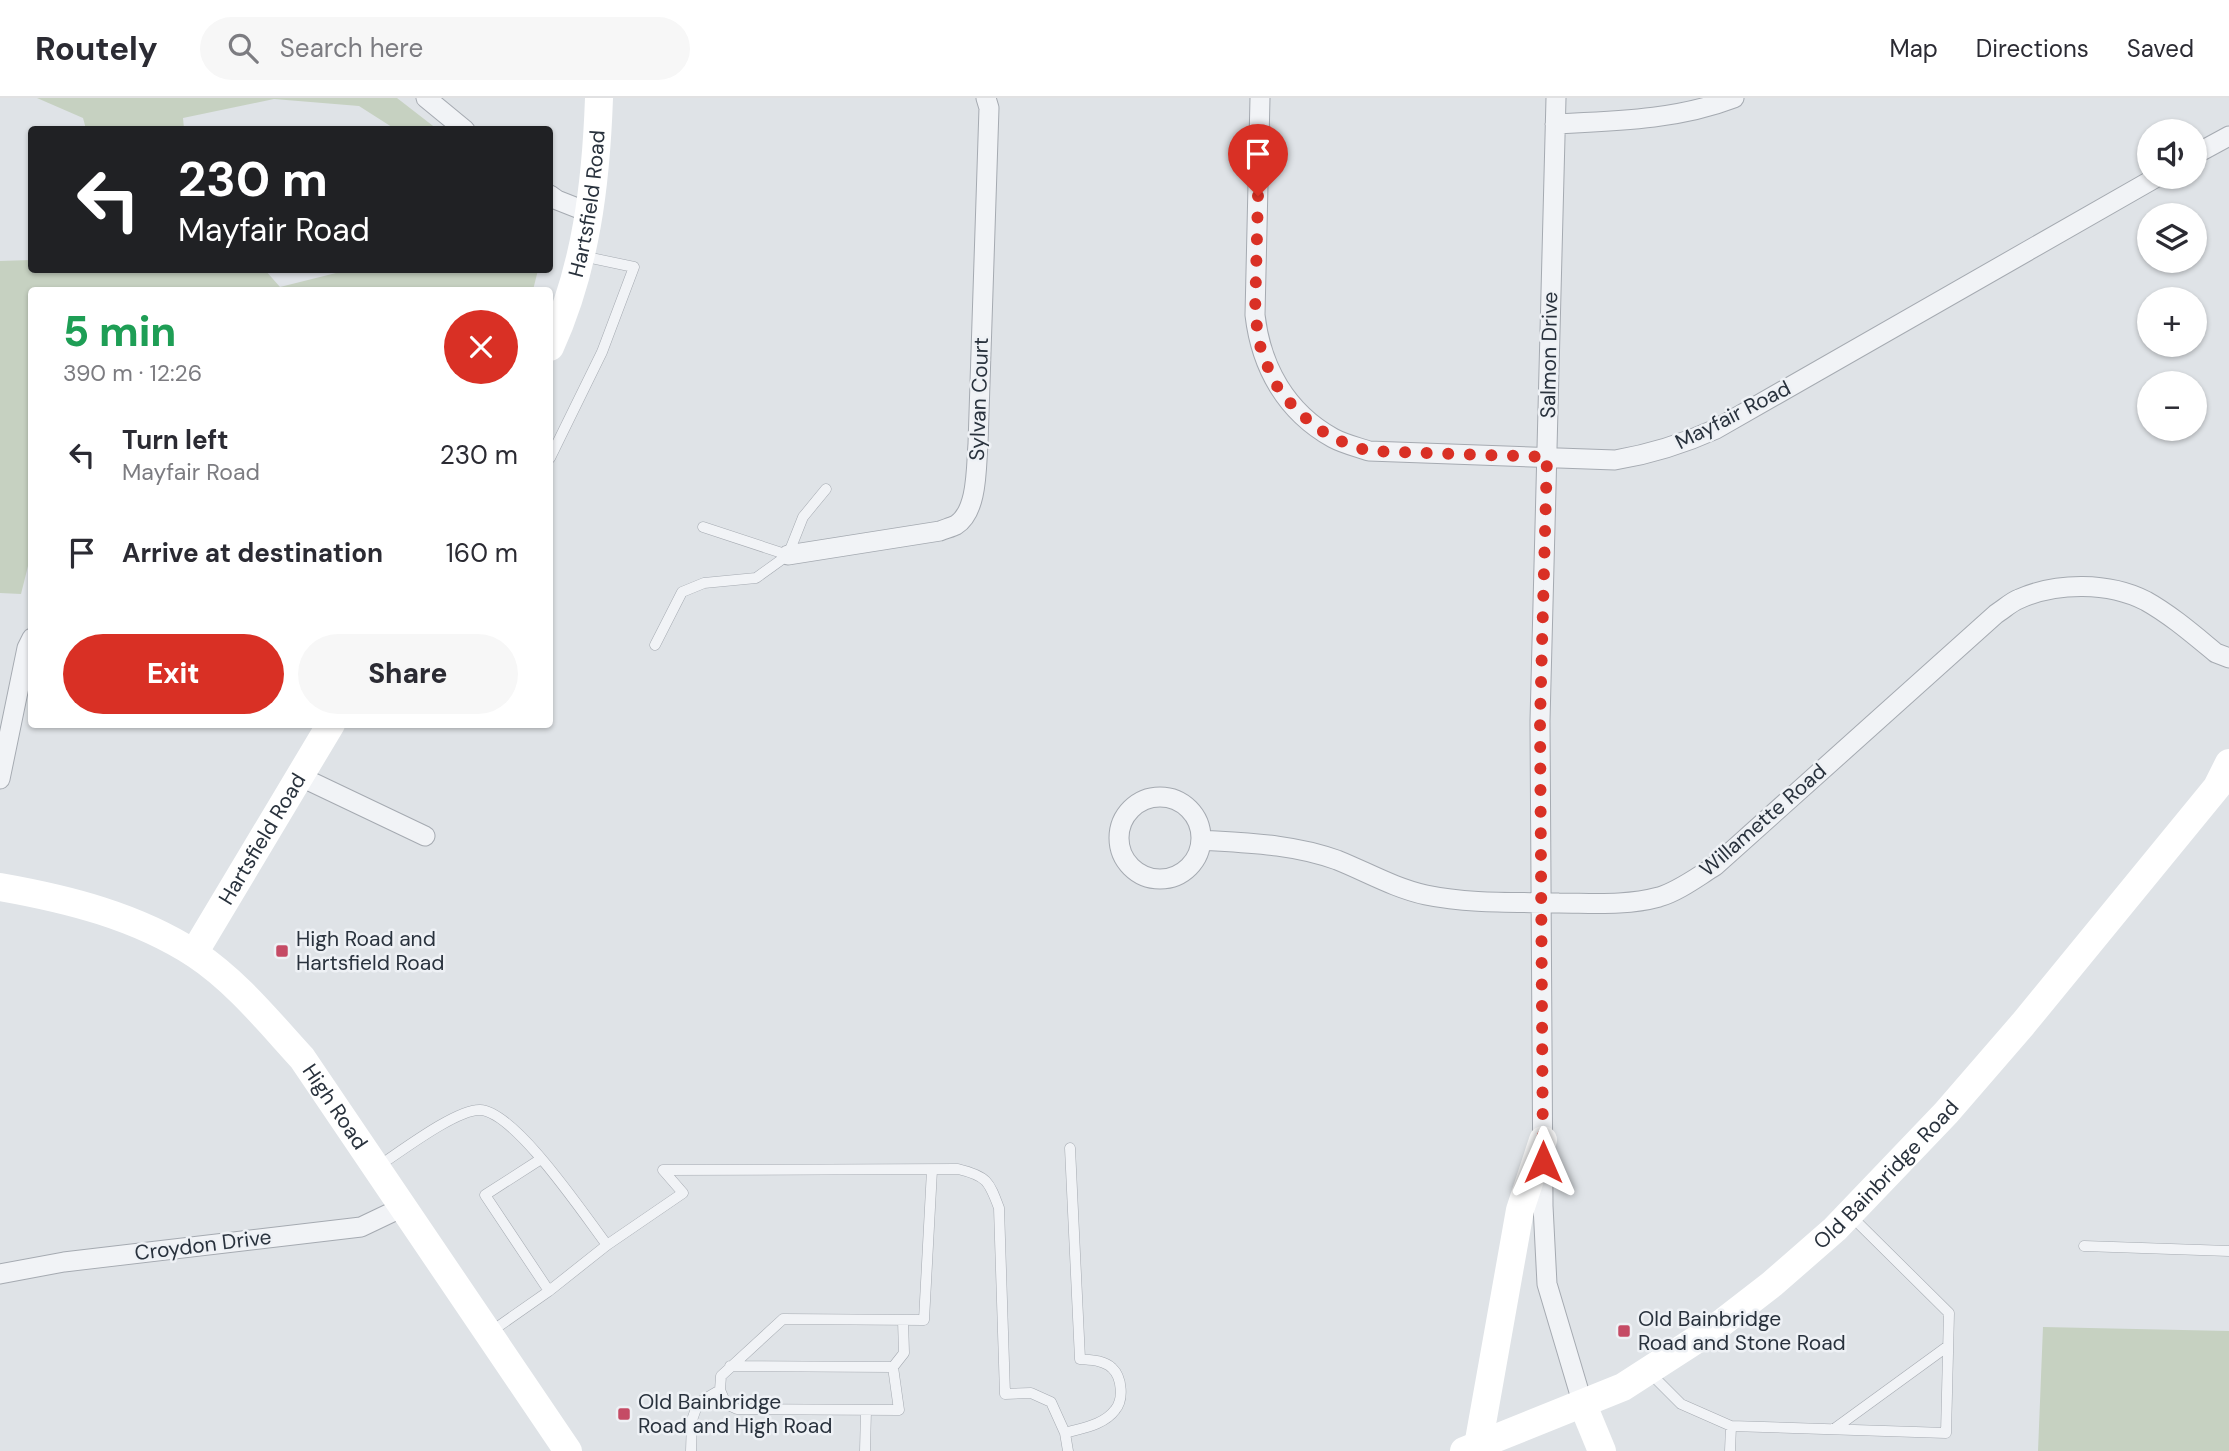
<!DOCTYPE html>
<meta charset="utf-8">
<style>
body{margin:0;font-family:"DM Sans",sans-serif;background:#f7f7f7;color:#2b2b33;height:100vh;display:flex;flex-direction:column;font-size:26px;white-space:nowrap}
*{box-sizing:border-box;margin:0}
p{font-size:23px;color:#7c7c81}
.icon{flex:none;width:38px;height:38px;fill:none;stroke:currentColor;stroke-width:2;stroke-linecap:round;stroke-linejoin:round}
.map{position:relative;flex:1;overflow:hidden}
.sheet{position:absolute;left:28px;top:189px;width:525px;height:441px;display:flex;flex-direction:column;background:#fff;border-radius:7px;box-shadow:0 2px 5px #0004}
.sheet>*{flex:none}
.top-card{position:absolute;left:28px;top:28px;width:525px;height:147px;border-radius:7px;box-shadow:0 2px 5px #0004;background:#202124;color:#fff;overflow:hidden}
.buttons{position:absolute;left:2137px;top:21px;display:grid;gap:14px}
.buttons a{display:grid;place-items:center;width:70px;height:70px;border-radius:50%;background:#fff;box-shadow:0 2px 5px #0004;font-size:35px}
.pin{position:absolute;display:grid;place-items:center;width:60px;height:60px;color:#fff;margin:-72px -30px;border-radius:50% 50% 50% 0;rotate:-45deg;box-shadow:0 0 7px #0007}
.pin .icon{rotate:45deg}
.me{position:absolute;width:77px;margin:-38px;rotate:0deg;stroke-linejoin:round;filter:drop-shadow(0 0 5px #0008)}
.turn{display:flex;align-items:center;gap:24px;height:147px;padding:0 35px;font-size:32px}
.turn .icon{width:91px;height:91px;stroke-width:2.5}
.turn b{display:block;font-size:49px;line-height:60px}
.round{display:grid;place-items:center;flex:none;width:74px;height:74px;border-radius:37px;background:#f7f7f7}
.overview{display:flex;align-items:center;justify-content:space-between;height:119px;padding:0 35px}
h1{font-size:42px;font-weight:800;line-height:52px;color:#1e9e55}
.cta{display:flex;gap:14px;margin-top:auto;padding:14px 35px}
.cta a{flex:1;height:80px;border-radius:42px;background:#d93025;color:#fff;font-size:28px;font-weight:800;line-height:80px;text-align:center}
.cta a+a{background:#f7f7f7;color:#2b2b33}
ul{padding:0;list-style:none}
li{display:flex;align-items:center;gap:21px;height:98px;padding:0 35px}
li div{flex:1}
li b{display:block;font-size:26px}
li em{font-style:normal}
header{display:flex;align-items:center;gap:42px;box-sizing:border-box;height:98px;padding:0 35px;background:#fff;border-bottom:2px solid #e1e1e2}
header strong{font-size:33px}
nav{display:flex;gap:38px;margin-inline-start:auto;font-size:24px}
.search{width:490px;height:63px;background:#f7f7f7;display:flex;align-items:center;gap:18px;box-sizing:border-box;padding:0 24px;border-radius:38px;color:#7c7c81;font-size:26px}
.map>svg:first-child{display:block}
.green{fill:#c6d1c1}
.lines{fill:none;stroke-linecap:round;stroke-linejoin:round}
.lane-casing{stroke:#a5aab1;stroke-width:11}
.street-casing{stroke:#a5aab1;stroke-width:21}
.lane{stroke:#f1f3f6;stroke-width:10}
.street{stroke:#f1f3f6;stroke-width:19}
.secondary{stroke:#fff;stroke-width:28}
.route{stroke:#d93025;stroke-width:12;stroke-dasharray:0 21.6}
.poi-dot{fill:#c54b65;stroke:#eef1f5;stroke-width:2.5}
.labels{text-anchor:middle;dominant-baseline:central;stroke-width:5;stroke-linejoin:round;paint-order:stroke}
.street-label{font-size:21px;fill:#29323d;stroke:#eef1f5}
.poi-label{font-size:21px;fill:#29323d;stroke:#eef1f5;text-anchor:start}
</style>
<header>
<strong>Routely</strong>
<div class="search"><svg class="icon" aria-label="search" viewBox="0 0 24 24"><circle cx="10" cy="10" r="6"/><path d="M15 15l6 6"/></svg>Search here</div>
<nav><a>Map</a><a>Directions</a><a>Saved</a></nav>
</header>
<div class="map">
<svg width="2229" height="1353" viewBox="0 0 2229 1353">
<rect width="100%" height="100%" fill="#dfe3e7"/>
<path class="green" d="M 37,0 L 397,0 L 437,31 L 395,31 L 359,8 L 274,1 L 183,20 L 184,31 L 86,31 L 83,20 Z
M 31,162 L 32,172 L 265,172 L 280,189 L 348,172 L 538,172 L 533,192 L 32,192 L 32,466 L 28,468 L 21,496 L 0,495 L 0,163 Z
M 2043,1229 L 2229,1233 L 2229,1353 L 2038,1353 Z"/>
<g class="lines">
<defs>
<path id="lane" d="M 550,360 L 602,254 L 634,169 L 582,158
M 703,429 L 788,457
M 655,547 L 682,494 L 704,485 L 756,480 L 788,457 L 803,419 L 826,391
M 541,1061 L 485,1097 L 549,1193
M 377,1069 C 399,1055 456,1011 480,1012 C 515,1013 585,1118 607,1147
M 663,1072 L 958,1071 C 987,1078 989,1083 999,1110 L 1005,1296 L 1031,1295 L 1051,1304 L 1065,1335 L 1068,1353
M 2084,1148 L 2229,1153
M 903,1222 L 904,1255 L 893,1269 L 899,1312 L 737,1311 L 726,1306 L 720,1292 L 721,1278 L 783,1221 L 924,1222 L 932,1072
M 489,1235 L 549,1193 L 607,1147 L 683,1095 L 663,1072
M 730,1268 L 893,1269
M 1650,1275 L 1681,1306 L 1731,1328 L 1946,1335 L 1949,1215 L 1850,1117
M 1834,1331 L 1948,1248
M 1065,1335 C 1082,1330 1104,1327 1115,1312 C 1124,1302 1122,1279 1112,1270 C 1104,1262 1090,1262 1080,1261 L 1070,1050
M 691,1353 L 692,1322 L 698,1305 L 720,1292
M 865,1353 L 866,1312
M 1730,1353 L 1731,1328"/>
<path id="street" d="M 426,0 L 465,32
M 1260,0 L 1255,217 C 1261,269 1286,314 1333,340 C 1344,346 1357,349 1369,353 L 1615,362 C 1651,356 1683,346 1716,331 L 2157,79
M 1556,0 L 1540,623 L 1543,1108 L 1547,1186 L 1583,1307
M 1555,26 C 1616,23 1677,22 1734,0
M 2194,57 L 2229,38
M 550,97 L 557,102 L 590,115
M 788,457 L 940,433 C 945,431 952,429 956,427 C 978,413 976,369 978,346 L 989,10 L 986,0
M 299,678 L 425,738
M 0,681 L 27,550 L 32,540
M1119 740a41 41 0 1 1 82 0a41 41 0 1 1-82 0Z
M 1201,742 C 1248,745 1293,746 1337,762 C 1367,774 1394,790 1426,797 C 1469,806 1515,804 1559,805 C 1592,805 1626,808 1659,799 C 1679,793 1697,779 1715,768 L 1996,516 C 2004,511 2011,504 2019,501 C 2057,484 2109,484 2146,503 C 2171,517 2194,537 2216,555 L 2229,560
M 0,1176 L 64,1164 L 361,1129 L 403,1109"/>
</defs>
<use href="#lane" class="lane-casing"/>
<use href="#street" class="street-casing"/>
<use href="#lane" class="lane"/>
<use href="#street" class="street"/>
<g class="secondary">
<path id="s1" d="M 550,249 C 586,170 596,86 599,0"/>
<path id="s2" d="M 0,789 C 68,801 136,818 195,856 C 236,883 269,924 302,960 L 568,1353"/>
<path id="s3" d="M 194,855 L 331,626"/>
<path d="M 1583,1307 L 1602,1353"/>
<path d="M 1478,1348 L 1520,1112 L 1543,1042"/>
<path id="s4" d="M 1464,1353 L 1623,1289 L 1719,1227 L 1772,1186 L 1835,1131 L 1946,1015 L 2023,926 L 2217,689 L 2229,665"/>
</g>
</g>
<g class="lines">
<path class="route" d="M 1258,98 L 1255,217 L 1261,252 L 1269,272 L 1279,292 L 1293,308 L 1314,328 L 1335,341 L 1368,353 L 1547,359 L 1540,623 L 1543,1064"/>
</g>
<g class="poi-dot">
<rect x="275" y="846" width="14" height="14" rx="3.5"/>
<rect x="1617" y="1226" width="14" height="14" rx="3.5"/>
<rect x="617" y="1309" width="14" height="14" rx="3.5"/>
</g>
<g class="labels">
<g class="street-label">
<text stroke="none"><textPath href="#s1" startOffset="149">Hartsfield Road</textPath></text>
<text transform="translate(1549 257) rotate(-89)">Salmon Drive</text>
<text transform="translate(979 301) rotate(-88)">Sylvan Court</text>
<text transform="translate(1733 317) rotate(-27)">Mayfair Road</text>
<text transform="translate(1763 722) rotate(-41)">Willamette Road</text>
<text stroke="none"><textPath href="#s3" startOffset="133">Hartsfield Road</textPath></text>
<text stroke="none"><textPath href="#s2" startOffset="416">High Road</textPath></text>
<text stroke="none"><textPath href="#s4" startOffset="511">Old Bainbridge Road</textPath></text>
<text transform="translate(203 1147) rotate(-7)">Croydon Drive</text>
</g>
<g class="poi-label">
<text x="296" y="841">High Road and<tspan x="296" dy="24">Hartsfield Road</tspan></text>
<text x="1638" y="1221">Old Bainbridge<tspan x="1638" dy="24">Road and Stone Road</tspan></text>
<text x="638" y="1304">Old Bainbridge<tspan x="638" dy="24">Road and High Road</tspan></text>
</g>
</g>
</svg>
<div class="buttons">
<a><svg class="icon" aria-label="sound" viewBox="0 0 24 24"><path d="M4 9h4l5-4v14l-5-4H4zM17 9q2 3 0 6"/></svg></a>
<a><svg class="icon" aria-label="layers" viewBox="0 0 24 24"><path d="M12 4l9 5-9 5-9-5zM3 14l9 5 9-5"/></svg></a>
<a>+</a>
<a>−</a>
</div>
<div class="pin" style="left:1258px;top:98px;background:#d93025"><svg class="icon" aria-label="arrive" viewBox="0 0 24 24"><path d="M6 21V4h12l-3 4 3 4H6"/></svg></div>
<svg class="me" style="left:1543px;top:1064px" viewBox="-20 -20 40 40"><path d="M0-17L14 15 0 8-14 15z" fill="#d93025" stroke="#fff" stroke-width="4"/></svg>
<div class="top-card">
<div class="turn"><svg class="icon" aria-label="left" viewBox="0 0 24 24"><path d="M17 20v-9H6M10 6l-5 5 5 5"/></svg><div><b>230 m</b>Mayfair Road</div></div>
</div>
<section class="sheet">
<div class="overview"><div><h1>5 min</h1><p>390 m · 12:26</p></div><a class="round" style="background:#d93025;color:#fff"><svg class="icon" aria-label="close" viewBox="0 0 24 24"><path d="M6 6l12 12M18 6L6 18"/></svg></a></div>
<ul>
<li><svg class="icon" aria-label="left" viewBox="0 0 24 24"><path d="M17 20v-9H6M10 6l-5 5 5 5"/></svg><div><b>Turn left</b><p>Mayfair Road</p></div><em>230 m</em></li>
<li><svg class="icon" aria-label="arrive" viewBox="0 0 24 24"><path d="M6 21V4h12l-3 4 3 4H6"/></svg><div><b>Arrive at destination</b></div><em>160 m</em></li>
</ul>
<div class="cta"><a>Exit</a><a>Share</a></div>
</section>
</div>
